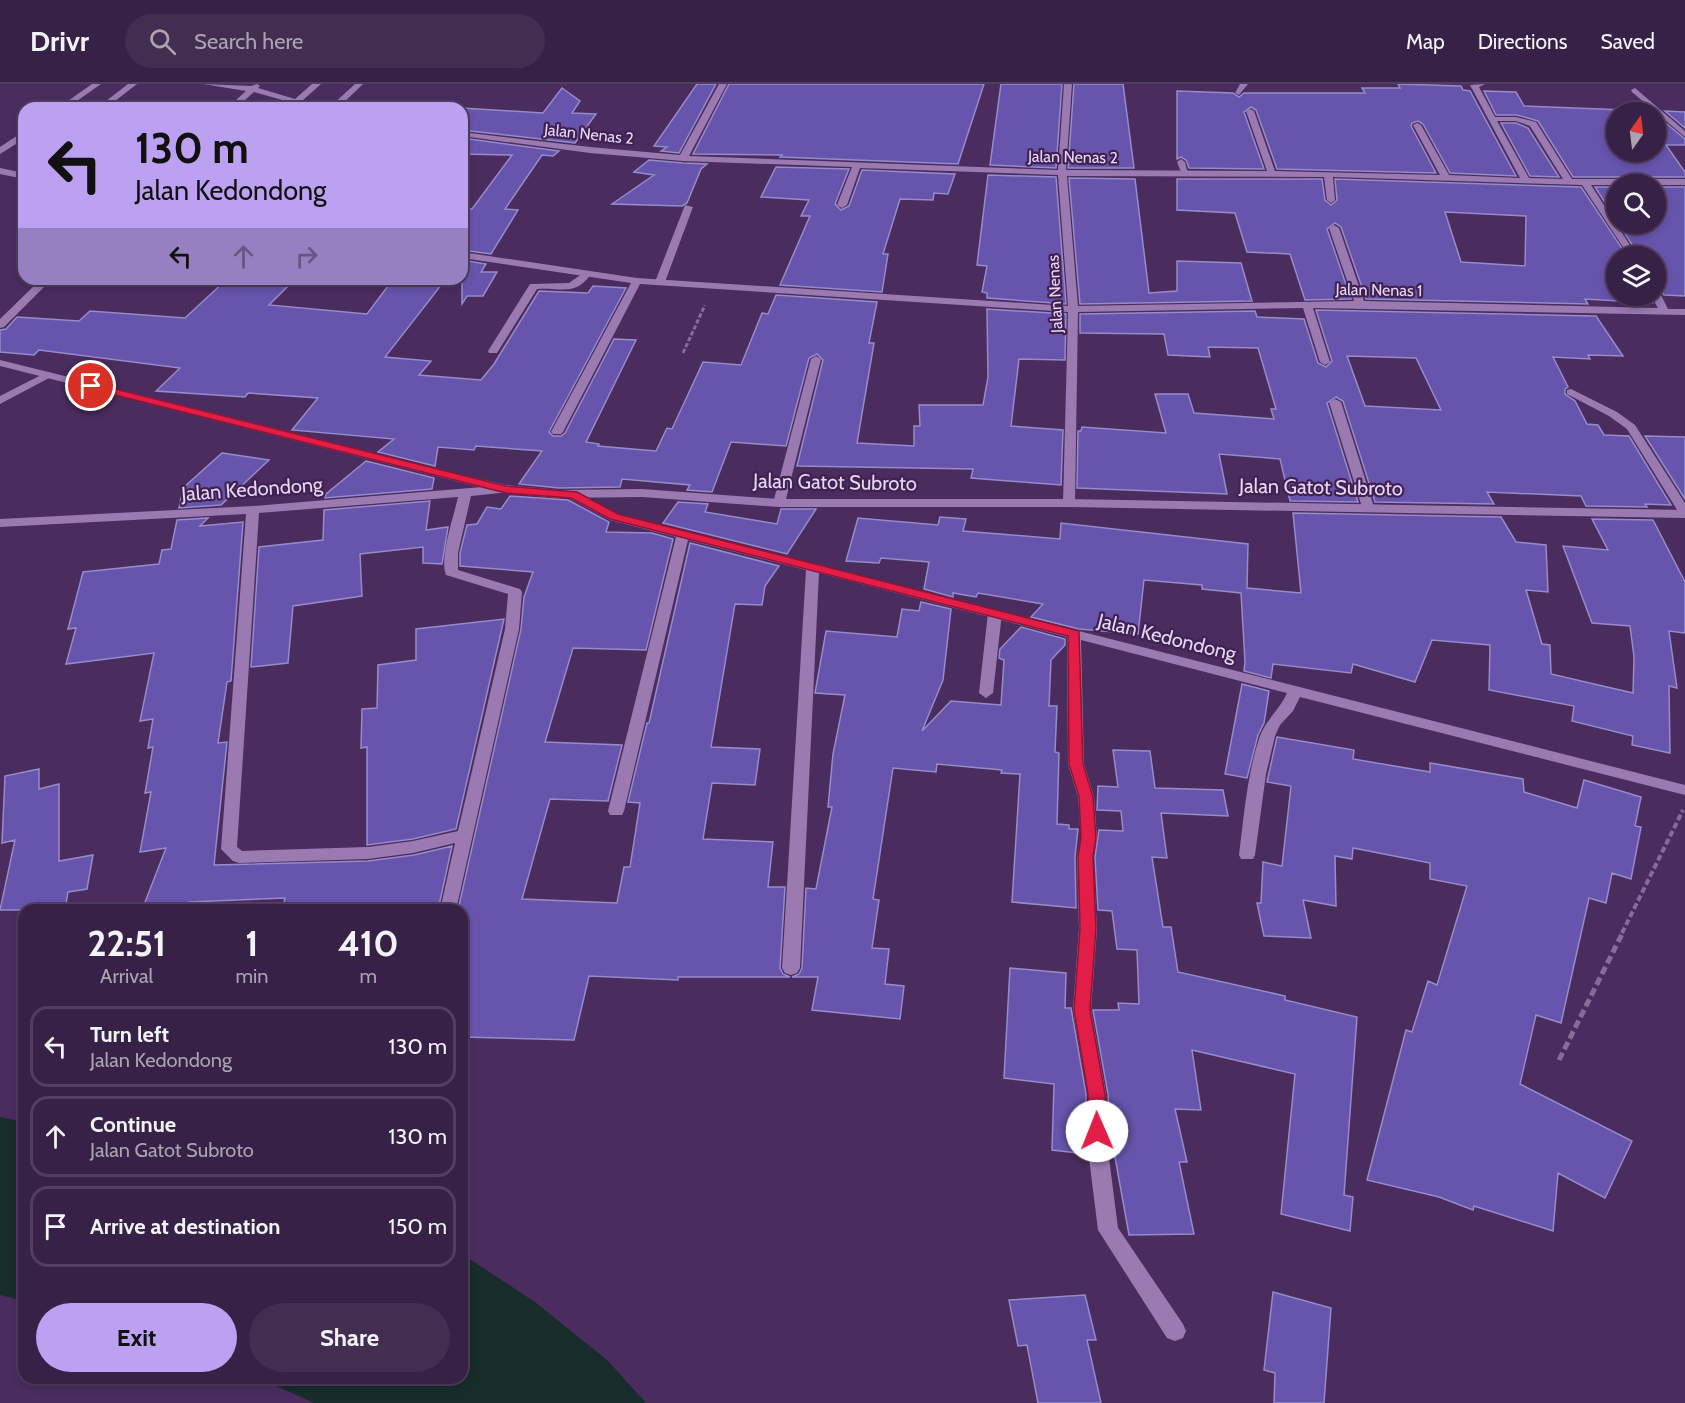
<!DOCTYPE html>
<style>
body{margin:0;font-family:Cabin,sans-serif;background:#432e51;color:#f1f3f6;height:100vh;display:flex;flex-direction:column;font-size:22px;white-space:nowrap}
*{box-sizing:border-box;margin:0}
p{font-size:20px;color:#aba3b3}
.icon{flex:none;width:33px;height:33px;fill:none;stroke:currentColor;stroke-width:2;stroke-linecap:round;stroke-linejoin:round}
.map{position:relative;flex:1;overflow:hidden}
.details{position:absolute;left:18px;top:820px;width:450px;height:480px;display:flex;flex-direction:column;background:#382146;border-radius:18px;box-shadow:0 3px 9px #0003,0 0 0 2px #523e5f}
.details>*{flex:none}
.top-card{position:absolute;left:18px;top:18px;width:450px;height:183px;border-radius:18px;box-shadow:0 3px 9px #0003,0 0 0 2px #523e5f;background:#bca0f2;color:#111;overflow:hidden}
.needle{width:39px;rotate:14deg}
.tools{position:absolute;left:1606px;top:18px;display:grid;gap:12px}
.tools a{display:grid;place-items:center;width:60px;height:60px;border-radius:50%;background:#382146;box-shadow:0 3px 9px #0003,0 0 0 2px #523e5f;font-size:30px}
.pin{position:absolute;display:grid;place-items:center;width:51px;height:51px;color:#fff;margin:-26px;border:3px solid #fff;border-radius:50%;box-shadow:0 2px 6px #0007}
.me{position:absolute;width:66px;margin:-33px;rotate:359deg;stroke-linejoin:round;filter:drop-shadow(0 0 4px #0008)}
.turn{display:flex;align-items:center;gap:21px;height:126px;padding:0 18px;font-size:27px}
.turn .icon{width:78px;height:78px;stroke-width:2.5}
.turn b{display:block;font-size:42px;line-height:51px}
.lanes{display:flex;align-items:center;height:57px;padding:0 18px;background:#0003;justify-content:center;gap:30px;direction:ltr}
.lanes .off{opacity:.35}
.eta{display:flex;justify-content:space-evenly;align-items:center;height:102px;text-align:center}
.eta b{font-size:36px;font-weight:800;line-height:42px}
.cta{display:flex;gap:12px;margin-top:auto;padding:12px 18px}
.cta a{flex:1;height:69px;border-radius:36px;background:#bca0f2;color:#111;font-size:24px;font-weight:800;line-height:69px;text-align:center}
.cta a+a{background:#432e51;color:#f1f3f6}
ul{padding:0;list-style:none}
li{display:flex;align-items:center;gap:18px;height:81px;margin:0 12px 9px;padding:0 6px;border:3px solid #523e5f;border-radius:18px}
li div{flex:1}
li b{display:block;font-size:22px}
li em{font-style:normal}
header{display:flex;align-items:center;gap:36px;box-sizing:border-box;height:84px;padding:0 30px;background:#382146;border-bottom:2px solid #523e5f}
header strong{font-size:28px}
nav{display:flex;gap:33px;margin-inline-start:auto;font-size:21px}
.search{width:420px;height:54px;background:#432e51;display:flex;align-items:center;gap:15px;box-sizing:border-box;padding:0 21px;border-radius:33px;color:#aba3b3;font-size:22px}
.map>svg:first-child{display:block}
.water{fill:#172c2b}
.building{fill:#6754ac;stroke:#958cc9;stroke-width:1.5;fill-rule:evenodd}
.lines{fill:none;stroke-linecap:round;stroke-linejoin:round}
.path-far2{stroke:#866d97;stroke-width:3;stroke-dasharray:4.5 2;stroke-linecap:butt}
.path-far1{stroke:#866d97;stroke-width:4;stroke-dasharray:6 3;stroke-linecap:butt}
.path{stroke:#866d97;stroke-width:5;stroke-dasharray:8 4;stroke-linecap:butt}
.service{fill:#9a7ab1;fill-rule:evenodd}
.minor{fill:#9a7ab1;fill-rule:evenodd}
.secondary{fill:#9a7ab1;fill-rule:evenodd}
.route{fill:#e11d48;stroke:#92132f;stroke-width:1.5}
.labels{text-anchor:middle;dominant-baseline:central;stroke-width:4.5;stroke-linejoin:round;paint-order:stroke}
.far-street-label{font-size:16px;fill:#e7d6f4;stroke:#402252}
.street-label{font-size:20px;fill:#e7d6f4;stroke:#402252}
</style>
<header>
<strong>Drivr</strong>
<div class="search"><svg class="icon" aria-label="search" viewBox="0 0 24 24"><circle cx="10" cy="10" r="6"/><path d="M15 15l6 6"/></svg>Search here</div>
<nav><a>Map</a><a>Directions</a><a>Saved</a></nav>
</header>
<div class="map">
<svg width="1685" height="1319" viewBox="0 0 1685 1319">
<rect width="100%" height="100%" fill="#4a2c5e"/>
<path class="water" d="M 0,1033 L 24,1038 L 24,1217 L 0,1211 Z
M 462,1170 L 535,1218 L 607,1276 L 646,1319 L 314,1319 L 261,1295 L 462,1294 Z"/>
<path class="building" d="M 697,0 L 716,0 L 679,69 L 661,67 L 667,63 L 654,62 Z
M 729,0 L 984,0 L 958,80 L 780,73 L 782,71 L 693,70 Z
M 1001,0 L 1062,0 L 1056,84 L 990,81 Z
M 1074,0 L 1123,0 L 1134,84 L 1068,84 Z
M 1398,0 L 1461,2 L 1463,6 L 1470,7 L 1516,92 L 1450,89 L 1423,40 L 1418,37 L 1412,39 L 1411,42 L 1436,89 L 1277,85 L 1256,26 L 1251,23 L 1244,28 L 1264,85 L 1189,84 L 1186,76 L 1181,73 L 1177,75 L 1177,7 L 1233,9 L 1239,13 L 1244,9 L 1365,9 L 1362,4 L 1400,4 Z
M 562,4 L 580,17 L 572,29 L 596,30 L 575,59 L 462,46 L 462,24 L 543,29 Z
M 1484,7 L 1516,8 L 1524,22 L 1651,27 L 1653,28 L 1617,28 L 1617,68 L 1656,68 L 1656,31 L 1685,55 L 1685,61 L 1666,61 L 1685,88 L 1685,93 L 1573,93 L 1538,37 L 1517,31 L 1496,31 Z
M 1665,27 L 1685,28 L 1685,44 Z
M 1501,39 L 1516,39 L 1528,44 L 1559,93 L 1530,92 Z
M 462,54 L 559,67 L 553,72 L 542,71 L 505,125 L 518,126 L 491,170 L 462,166 L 462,134 L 468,125 L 472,125 L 512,71 L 462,70 Z
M 649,76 L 683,79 L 707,80 L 701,85 L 687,119 L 682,122 L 612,120 L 654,91 L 634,88 Z
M 776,83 L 849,85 L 835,120 L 841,126 L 849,122 L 862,86 L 955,90 L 948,110 L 934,109 L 933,116 L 900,115 L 883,170 L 888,170 L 882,208 L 780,201 L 810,132 L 801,132 L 809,116 L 761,113 Z
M 988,91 L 1056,93 L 1066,220 L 987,214 L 987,209 L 982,208 L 987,182 L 977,181 Z
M 1069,94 L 1135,95 L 1149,209 L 1177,207 L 1177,177 L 1241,179 L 1252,217 L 1080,220 Z
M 1177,95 L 1322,95 L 1325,116 L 1331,121 L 1337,116 L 1335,95 L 1581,103 L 1627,172 L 1617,172 L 1617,212 L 1649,212 L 1653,219 L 1585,215 L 1588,220 L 1366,215 L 1341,143 L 1335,139 L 1327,145 L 1351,215 L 1305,216 L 1290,170 L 1247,168 L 1235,129 L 1177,126 ZM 1445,128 L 1526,132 L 1525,182 L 1461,178 Z
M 1595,103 L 1617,103 L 1617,137 Z
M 1656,103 L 1685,103 L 1685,212 L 1664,211 L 1661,207 L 1656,206 L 1656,172 L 1639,172 L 1619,140 L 1656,140 Z
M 462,176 L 486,180 L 481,188 L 497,188 L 483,212 L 467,212 L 462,220 Z
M 227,195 L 290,200 L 269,221 L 367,230 L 391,198 L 442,200 L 385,273 L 431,277 L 419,291 L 481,296 L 494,280 L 539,207 L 588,209 L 593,202 L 626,204 L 549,348 L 553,352 L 561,352 L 565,349 L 614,255 L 636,256 L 586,358 L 599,360 L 598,362 L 656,367 L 667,344 L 672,345 L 703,278 L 741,281 L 762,229 L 768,230 L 776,211 L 877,218 L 869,259 L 874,259 L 857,359 L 914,362 L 914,342 L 920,342 L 919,321 L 983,321 L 988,293 L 987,225 L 1066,230 L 1065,276 L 1019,275 L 1011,342 L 1063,346 L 1061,401 L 971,394 L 973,385 L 797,382 L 823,276 L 817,270 L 809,274 L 786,362 L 731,358 L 712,408 L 687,406 L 690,401 L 622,395 L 620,403 L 559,404 L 519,400 L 542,367 L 476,362 L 474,366 L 438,363 L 435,382 L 378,368 L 394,355 L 292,346 L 318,314 L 248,309 L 245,313 L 156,307 L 180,284 L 39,266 L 34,271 L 0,268 L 0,246 L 6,245 L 17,233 L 79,237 L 90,227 L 185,234 Z
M 1316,226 L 1596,232 L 1623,272 L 1588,271 L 1590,275 L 1553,273 L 1568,303 L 1565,305 L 1565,310 L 1575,317 L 1587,340 L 1598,341 L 1604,351 L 1629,352 L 1671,421 L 1645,420 L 1647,423 L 1586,422 L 1581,412 L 1487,408 L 1494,420 L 1375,418 L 1343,317 L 1336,313 L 1327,319 L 1358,418 L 1290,417 L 1280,375 L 1219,370 L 1227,410 L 1077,404 L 1078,347 L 1081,347 L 1082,343 L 1166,349 L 1155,310 L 1188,310 L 1194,329 L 1274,335 L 1271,325 L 1276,325 L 1258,264 L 1208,263 L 1210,273 L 1168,271 L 1164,250 L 1080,249 L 1080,230 L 1255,227 L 1257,233 L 1304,235 L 1318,279 L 1326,283 L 1332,277 ZM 1347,272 L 1416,274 L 1441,326 L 1365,322 Z
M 1645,352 L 1685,353 L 1685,415 Z
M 222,369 L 269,376 L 221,421 L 179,424 L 183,404 Z
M 366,377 L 434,394 L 432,405 L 325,414 L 326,410 Z
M 510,412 L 568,416 L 609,438 L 606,448 L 652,449 L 673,455 L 646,566 L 573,564 L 545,658 L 622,661 L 608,717 L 550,715 L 522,815 L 617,819 L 624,783 L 630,783 L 640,719 L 628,718 L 647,639 L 649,639 L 690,459 L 779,482 L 765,502 L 762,521 L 735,520 L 711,663 L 760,665 L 755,701 L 712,699 L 703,755 L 773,758 L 768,803 L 785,803 L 780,884 L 783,890 L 790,893 L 678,893 L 678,896 L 589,892 L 574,956 L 462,953 L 462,826 L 458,826 L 521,545 L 524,513 L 533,488 L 460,482 L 460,469 L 467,441 L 477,440 L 487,423 L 501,425 Z
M 430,417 L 426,446 L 448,443 L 442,480 L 423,479 L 423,463 L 360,470 L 362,512 L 293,522 L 288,579 L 251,583 L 259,463 L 323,456 L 324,426 Z
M 678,418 L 708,420 L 705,428 L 777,440 L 781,425 L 816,425 L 787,470 L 663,439 Z
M 1293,429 L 1501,433 L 1516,458 L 1546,461 L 1548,508 L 1526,506 L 1542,560 L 1550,561 L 1551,590 L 1633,609 L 1634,573 L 1630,542 L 1592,539 L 1563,462 L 1608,466 L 1592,435 L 1653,436 L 1685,498 L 1685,549 L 1669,547 L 1677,604 L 1669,602 L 1670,669 L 1632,661 L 1633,652 L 1572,637 L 1574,622 L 1489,606 L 1490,561 L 1432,556 L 1415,598 L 1353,580 L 1351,589 L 1273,580 L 1271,594 L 1244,587 L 1245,578 L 1241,509 L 1202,505 L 1202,501 L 1144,496 L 1138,550 L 1079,545 L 1031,533 L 1043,520 L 978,509 L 976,513 L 953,509 L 953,513 L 924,505 L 929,478 L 881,474 L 879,479 L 846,477 L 858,434 L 938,441 L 940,433 L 966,435 L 963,447 L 1060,455 L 1061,439 L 1248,460 L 1247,504 L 1301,509 Z
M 208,434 L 200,442 L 243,438 L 231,597 L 227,598 L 218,659 L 227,658 L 214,781 L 368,777 L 414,771 L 452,762 L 438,826 L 282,826 L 285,814 L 189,818 L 186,826 L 142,826 L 166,764 L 140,768 L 151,708 L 145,709 L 153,663 L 148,664 L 153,635 L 140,637 L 154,569 L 66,580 L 76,544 L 68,545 L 83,488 L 159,480 L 162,466 L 171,465 L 177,436 Z
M 921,518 L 951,525 L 943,596 L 922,647 L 951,617 L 1001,621 L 1004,576 L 999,574 L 1000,565 L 1021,543 L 1065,555 L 1065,561 L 1051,576 L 1049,622 L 1057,622 L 1055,668 L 1059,669 L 1057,740 L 1069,741 L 1069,745 L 1078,745 L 1075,773 L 1076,824 L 1012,818 L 1020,690 L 1001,689 L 1002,686 L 937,680 L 936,688 L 893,684 L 873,815 L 879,816 L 872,864 L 889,865 L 885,900 L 904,902 L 900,935 L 812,926 L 818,893 L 792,893 L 799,890 L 802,884 L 806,804 L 816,805 L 832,723 L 828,723 L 833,670 L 845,611 L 815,609 L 826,547 L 897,553 L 902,525 L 919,527 Z
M 504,535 L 456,745 L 413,755 L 367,761 L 367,663 L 361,664 L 362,625 L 377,624 L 378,581 L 416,576 L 416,545 Z
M 1242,600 L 1269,607 L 1264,639 L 1258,651 L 1247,694 L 1225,690 Z
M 1277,653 L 1354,666 L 1353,675 L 1430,688 L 1430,679 L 1523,695 L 1524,708 L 1577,724 L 1584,696 L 1641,713 L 1635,742 L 1641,743 L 1631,795 L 1612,789 L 1606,819 L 1589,814 L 1561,939 L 1536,931 L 1520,1000 L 1632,1057 L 1605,1114 L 1558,1089 L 1553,1147 L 1474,1122 L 1473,1126 L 1439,1113 L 1367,1096 L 1406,946 L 1412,948 L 1428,897 L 1437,901 L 1467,802 L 1430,795 L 1430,779 L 1353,764 L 1352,775 L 1335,772 L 1336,822 L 1303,816 L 1311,854 L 1264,852 L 1257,819 L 1261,819 L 1263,778 L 1282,782 L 1291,702 L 1267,698 Z
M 1113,666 L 1150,667 L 1155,704 L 1223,706 L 1228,732 L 1161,729 L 1167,774 L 1152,773 L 1163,843 L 1171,843 L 1178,888 L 1285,912 L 1285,916 L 1357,933 L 1344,1111 L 1353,1113 L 1350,1147 L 1281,1130 L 1295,990 L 1192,966 L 1201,1026 L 1175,1025 L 1187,1078 L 1179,1078 L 1194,1150 L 1129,1151 L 1115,1073 L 1111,1073 L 1108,1010 L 1093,926 L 1119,926 L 1118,919 L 1139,920 L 1137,866 L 1117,865 L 1112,827 L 1098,826 L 1095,773 L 1099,746 L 1123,747 L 1121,727 L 1097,726 L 1098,702 L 1118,703 Z
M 39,685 L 39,705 L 59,700 L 59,777 L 93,771 L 87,805 L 68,808 L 65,826 L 0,826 L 15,756 L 2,759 L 5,692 Z
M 1010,884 L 1066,889 L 1065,924 L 1071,924 L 1086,1010 L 1086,1070 L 1052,1066 L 1054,1000 L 1004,994 Z
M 1273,1208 L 1331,1224 L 1324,1319 L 1274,1319 L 1275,1289 L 1264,1286 Z
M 1085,1211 L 1096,1256 L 1087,1256 L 1101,1319 L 1038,1319 L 1027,1261 L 1018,1262 L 1009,1216 Z"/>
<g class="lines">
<path class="path-far2" d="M 683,269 L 705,221"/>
<path class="path-far1" d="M 1622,849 L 1683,726"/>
<path class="path" d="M 1559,976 L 1623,848"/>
<path class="service" d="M 1181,75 L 1185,78 L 1188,90 L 1181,88 L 1177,78 Z
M 685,121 L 693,123 L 665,198 L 657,200 L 655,198 Z
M 586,187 L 591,190 C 575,213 561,203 537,205 L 497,269 L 489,269 L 488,267 L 530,200 L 569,199 Z
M 47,288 L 51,289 L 51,293 L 0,320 L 0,312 Z
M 995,525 L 1002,529 L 993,609 L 986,614 L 979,609 L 988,529 Z"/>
<path class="minor" d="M 92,0 L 101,0 L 67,24 L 58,24 Z
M 128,0 L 137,0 L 106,24 L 97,24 Z
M 203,0 L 251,2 L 257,0 L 260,2 L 258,4 L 295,15 L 312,0 L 321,0 L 302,17 L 331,22 L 355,0 L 363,0 L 338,24 L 296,20 L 254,8 L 236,24 L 227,24 L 246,7 Z
M 719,0 L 727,0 L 689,72 L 1058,86 L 1064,0 L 1072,0 L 1066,86 L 1267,87 L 1246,27 L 1250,25 L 1254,27 L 1275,87 L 1440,91 L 1413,41 L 1417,39 L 1421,41 L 1449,91 L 1520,94 L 1470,1 L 1485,0 L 1479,3 L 1495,33 L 1516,33 L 1536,38 L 1572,95 L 1685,95 L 1685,101 L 1591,101 L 1637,172 L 1629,172 L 1582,101 L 1333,93 L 1335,116 L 1331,119 L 1327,116 L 1324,93 L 1067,92 L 1078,222 L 1354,217 L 1329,144 L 1334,141 L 1339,144 L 1364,217 L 1658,224 L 1651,212 L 1656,212 L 1656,208 L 1660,209 L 1668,225 L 1685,225 L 1685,231 L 1313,224 L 1330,278 L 1325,281 L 1320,278 L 1303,224 L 1078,228 L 1075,419 L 1069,423 L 1063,419 L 1068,228 L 640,200 L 563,348 L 561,350 L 553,350 L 551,348 L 631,199 L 462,174 L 462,168 L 637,194 L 1068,222 L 1058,91 L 860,84 L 847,121 L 842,124 L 837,121 L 852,83 L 683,77 L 590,69 L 462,52 L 462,48 L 590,63 L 680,71 ZM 1497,37 L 1516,37 L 1530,42 L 1563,95 L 1529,94 Z
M 1240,0 L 1248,0 L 1239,11 L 1235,9 Z
M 1635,4 L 1685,47 L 1685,53 L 1632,8 L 1631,6 Z
M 21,49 L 24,49 L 24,55 L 0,70 L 0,63 Z
M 0,84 L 24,89 L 24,95 L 0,90 Z
M 41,195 L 52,195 L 4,243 L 0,244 L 0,235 Z
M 816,272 L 821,275 L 785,419 L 779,423 L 775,422 L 773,419 L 811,275 Z
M 1571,305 L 1617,328 L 1635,341 L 1685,419 L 1685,433 L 1679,429 L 1627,345 L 1609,332 L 1567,310 L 1567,306 Z
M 1335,315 L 1341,318 L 1374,423 L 1372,426 L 1364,426 L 1362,423 L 1329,318 Z
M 506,401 L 512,405 L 510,408 L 471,412 L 458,469 L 458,486 L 520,505 L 522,508 L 519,545 L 456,826 L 440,826 L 455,759 L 413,769 L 368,775 L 239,779 L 233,777 L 221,765 L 246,430 L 0,443 L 0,435 L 253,422 ZM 458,413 C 454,432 439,474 446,491 L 508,510 L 505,545 L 458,747 L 413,757 L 368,763 L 242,767 L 237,763 L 259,429 Z
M 573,407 L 618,430 L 1685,701 L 1685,711 L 1300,613 L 1293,627 L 1280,641 L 1275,652 L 1266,690 L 1255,771 L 1253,775 L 1241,775 L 1239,771 C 1244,732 1247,690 1260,652 C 1266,636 1280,625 1287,609 L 1081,556 L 1084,680 L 1094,713 L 1097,754 L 1093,773 L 1097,844 L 1091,926 L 1106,1010 L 1108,1066 L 1118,1144 L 1183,1240 L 1186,1247 L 1183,1254 L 1175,1257 L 1167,1254 L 1098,1146 L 1088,1066 L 1088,1010 L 1073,926 L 1079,844 L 1077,773 L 1081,754 L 1078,713 L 1068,680 L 1067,553 L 819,489 L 800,884 L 797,889 L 791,891 L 785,889 L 782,884 L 806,486 L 688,456 L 624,727 L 622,731 L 610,731 L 608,727 L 676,453 L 610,436 L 569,414 L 569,408 Z"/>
<path class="secondary" d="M 0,276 L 467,392 L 506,401 L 559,406 L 642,405 L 779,415 L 1069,415 L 1685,426 L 1685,434 L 1069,423 L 779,423 L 642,413 L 559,414 L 506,409 L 467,400 L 0,282 Z"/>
</g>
<path class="route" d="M 91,299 L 506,402 L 577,408 L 618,430 L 1079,547 L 1083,680 L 1093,713 L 1096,754 L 1093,772 L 1096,844 L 1090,926 L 1105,1010 L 1106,1047 L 1103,1053 L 1097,1055 L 1091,1053 L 1088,1047 L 1088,1010 L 1074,926 L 1080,844 L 1078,772 L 1081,754 L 1079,713 L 1069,680 L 1068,552 L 610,435 L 571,414 L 506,409 L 87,304 L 87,300 Z"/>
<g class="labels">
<g class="far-street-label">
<text transform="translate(589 50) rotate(6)">Jalan Nenas 2</text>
<text transform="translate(1073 73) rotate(1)">Jalan Nenas 2</text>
<text transform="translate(1379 206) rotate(1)">Jalan Nenas 1</text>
<text transform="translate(1055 210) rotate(-93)">Jalan Nenas</text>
</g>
<g class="street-label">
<text transform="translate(835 398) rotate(1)">Jalan Gatot Subroto</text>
<text transform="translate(1321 403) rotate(1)">Jalan Gatot Subroto</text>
<text transform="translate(252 405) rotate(-4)">Jalan Kedondong</text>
<text transform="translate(1167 553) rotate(14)">Jalan Kedondong</text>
</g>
</g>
</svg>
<div class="tools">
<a><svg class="needle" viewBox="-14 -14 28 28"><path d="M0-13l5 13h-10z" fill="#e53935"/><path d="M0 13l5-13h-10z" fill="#aba3b3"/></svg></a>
<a><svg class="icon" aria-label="search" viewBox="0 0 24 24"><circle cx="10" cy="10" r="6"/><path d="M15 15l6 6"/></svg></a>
<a><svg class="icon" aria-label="layers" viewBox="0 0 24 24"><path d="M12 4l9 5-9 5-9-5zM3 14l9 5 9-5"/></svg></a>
</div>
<div class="pin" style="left:91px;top:302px;background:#d93025"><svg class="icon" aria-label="arrive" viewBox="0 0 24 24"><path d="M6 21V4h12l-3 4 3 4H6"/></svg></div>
<svg class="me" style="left:1097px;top:1047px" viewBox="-20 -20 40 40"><circle r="19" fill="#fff"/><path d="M0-13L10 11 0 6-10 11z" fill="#e11d48"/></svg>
<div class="top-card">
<div class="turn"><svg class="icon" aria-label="left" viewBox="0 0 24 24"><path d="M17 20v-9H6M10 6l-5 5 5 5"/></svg><div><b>130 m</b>Jalan Kedondong</div></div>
<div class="lanes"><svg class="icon" aria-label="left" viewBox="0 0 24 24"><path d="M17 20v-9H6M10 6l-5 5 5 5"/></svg><svg class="icon off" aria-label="ahead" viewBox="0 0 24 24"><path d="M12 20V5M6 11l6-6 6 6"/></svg><svg class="icon off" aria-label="right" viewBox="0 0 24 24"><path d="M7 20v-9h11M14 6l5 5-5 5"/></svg></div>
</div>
<section class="details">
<div class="eta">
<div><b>22:51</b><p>Arrival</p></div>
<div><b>1</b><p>min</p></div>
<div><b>410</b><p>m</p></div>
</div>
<ul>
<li><svg class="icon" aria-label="left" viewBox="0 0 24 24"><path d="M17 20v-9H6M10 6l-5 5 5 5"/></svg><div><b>Turn left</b><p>Jalan Kedondong</p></div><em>130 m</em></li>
<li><svg class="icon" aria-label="ahead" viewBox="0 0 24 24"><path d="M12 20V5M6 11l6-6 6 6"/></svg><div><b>Continue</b><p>Jalan Gatot Subroto</p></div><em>130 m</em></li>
<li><svg class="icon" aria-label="arrive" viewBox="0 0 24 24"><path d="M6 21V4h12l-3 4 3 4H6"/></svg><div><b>Arrive at destination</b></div><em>150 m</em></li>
</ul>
<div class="cta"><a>Exit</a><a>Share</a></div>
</section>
</div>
